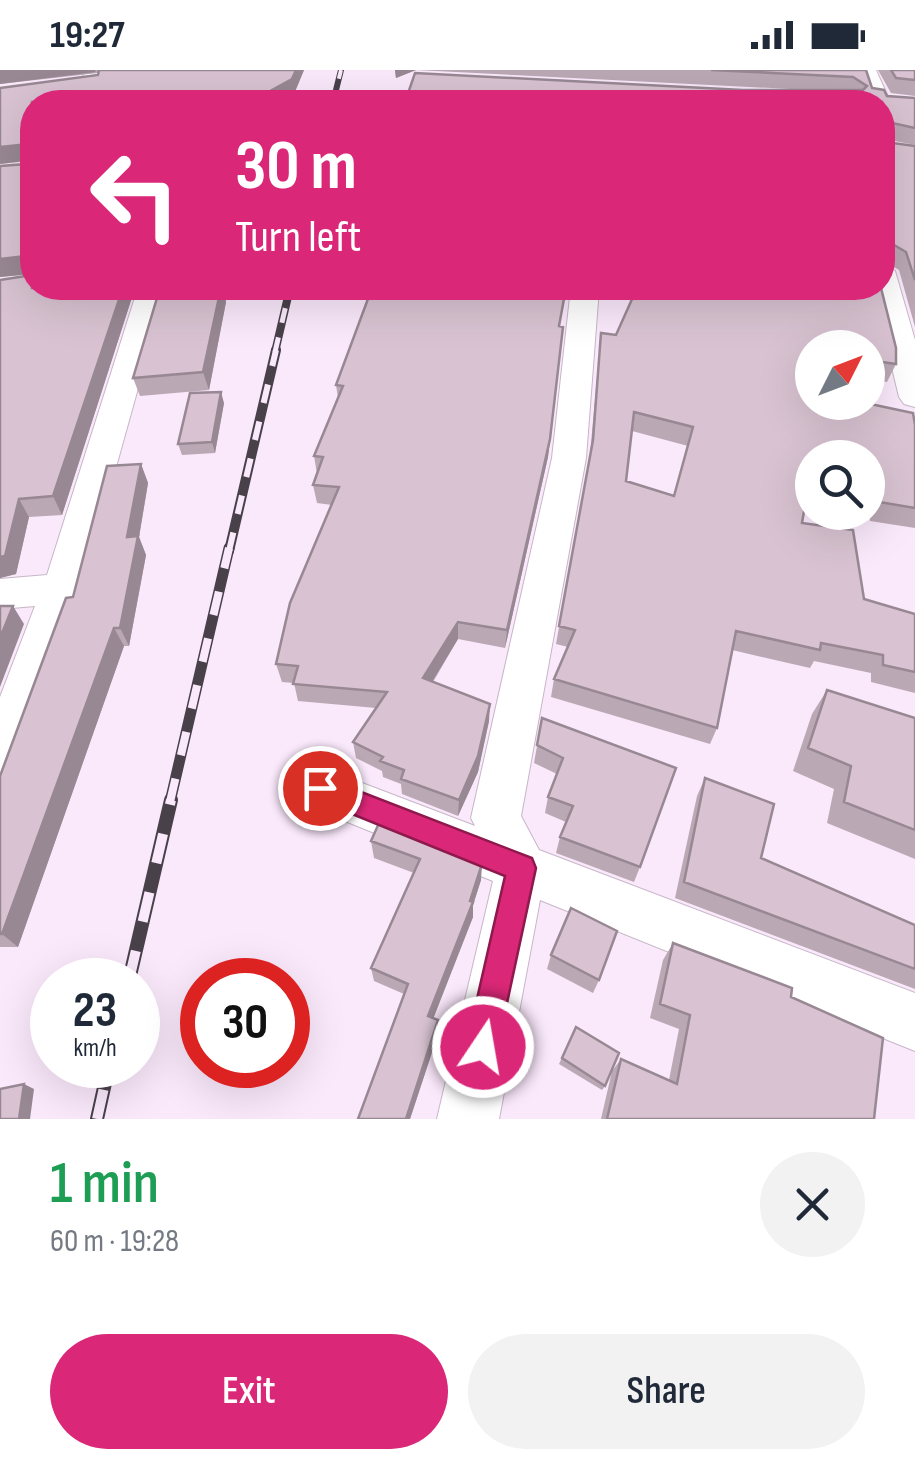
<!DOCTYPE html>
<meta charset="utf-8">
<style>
body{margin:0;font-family:"Sofia Sans Condensed",sans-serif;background:#f2f2f3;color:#1f2937;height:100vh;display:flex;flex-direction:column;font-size:38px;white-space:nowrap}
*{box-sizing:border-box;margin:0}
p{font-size:32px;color:#747a83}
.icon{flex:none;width:55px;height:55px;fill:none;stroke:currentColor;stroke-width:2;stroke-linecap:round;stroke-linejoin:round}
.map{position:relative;height:1049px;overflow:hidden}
.details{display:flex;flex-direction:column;background:#fff;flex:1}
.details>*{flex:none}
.guide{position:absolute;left:20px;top:20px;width:875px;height:210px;border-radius:40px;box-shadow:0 10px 40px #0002;background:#db2777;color:#fff;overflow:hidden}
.needle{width:65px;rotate:48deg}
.fabs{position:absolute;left:795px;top:260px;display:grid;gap:20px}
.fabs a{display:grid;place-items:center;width:90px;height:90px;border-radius:50%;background:#fff;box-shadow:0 10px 40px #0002;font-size:50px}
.speed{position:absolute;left:30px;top:888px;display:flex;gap:20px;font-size:50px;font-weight:700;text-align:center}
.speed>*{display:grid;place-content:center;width:130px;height:130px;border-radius:50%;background:#fff;box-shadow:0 10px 40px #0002;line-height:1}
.speed small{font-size:25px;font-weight:400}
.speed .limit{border:15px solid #d22;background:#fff;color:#111}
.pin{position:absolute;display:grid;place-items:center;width:85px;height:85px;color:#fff;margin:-42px;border:5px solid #fff;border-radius:50%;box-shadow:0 2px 10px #0007}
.me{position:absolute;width:110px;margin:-55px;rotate:12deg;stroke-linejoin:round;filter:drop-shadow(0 0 8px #0008)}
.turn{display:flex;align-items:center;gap:35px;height:210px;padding:0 50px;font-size:45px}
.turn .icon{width:130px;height:130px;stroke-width:2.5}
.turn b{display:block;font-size:70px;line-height:85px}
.round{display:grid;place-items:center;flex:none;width:105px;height:105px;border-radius:52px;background:#f2f2f3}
.headline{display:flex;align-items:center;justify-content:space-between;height:170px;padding:0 50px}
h1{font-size:60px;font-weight:600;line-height:75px;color:#1e9e55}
.primary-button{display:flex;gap:20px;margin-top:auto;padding:20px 50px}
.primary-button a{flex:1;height:115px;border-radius:60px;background:#db2777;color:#fff;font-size:40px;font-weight:600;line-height:115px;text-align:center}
.primary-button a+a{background:#f2f2f3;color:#1f2937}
.status{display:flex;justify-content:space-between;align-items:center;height:70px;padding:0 50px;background:#fff;direction:ltr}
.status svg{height:28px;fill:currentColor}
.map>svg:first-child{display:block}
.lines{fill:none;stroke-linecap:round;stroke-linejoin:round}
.minor-casing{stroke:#c7b6c8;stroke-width:2}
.minor{fill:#fff;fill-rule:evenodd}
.rail-far4-casing{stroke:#49414a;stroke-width:6}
.rail-far3-casing{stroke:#49414a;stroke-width:8}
.rail-far2-casing{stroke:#49414a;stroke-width:10}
.rail-far1-casing{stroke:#49414a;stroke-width:11}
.rail-casing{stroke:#49414a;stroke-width:14}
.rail-far4{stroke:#fae8fb;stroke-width:4;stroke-dasharray:12;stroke-linecap:butt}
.rail-far3{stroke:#fae8fb;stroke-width:5;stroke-dasharray:15;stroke-linecap:butt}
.rail-far2{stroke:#fae8fb;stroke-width:6;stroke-dasharray:19;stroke-linecap:butt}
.rail-far1{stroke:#fae8fb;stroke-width:8;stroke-dasharray:24;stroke-linecap:butt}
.rail{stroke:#fae8fb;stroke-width:10;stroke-dasharray:30;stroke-linecap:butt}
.wall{fill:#bba8b5;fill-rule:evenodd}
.shaded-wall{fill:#988893}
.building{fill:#d9c3d2;stroke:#988893;stroke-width:2.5;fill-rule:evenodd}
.route{fill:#db2777;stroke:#8e194d;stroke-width:2.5}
</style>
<div class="status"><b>19:27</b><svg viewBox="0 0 49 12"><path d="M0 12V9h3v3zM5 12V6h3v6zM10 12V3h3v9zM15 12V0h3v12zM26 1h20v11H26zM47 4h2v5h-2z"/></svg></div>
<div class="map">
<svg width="915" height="1049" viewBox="0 0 915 1049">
<rect width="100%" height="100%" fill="#fae8fb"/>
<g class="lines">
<defs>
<path id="minor" d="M 82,0 L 100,0 L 112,32 L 92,32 Z
M 858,0 L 876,0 L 888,27 L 915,29 L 915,41 L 882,38 L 882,32 L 870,32 Z
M 882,193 L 895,201 L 915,270 L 915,337 L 904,334 L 899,327 L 873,218 L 882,218 Z
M 138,218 L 166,218 L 82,519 L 23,687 L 16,702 L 0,708 L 0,627 L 35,536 L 0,539 L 0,509 L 47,505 Z
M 571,218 L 599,218 L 586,388 L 521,746 L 539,780 L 915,923 L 915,981 L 540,830 L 499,1049 L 437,1049 L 493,811 L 303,734 L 296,719 L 303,704 L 320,697 L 475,756 L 471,748 L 552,388 Z"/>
</defs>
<use href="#minor" class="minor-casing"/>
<use href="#minor" class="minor"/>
<defs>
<path id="rail-far4" d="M 333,32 L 341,0"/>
<path id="rail-far3" d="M 275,282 L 290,218"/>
<path id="rail-far2" d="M 229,481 L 276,280"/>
<path id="rail-far1" d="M 170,732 L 229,478"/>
<path id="rail" d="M 129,910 L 171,730
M 97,1049 L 109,995"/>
</defs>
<use href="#rail-far4" class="rail-far4-casing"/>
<use href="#rail-far3" class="rail-far3-casing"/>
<use href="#rail-far2" class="rail-far2-casing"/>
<use href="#rail-far1" class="rail-far1-casing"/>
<use href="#rail" class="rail-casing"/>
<use href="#rail-far4" class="rail-far4"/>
<use href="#rail-far3" class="rail-far3"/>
<use href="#rail-far2" class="rail-far2"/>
<use href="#rail-far1" class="rail-far1"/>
<use href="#rail" class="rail"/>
</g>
<path class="wall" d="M 0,0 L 304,0 L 294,24 L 280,32 L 32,32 L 32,218 L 135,218 L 62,445 L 29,447 L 16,504 L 0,508 L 0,210 L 32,206 L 31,204 L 0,207 L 0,96 L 26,94 L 29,91 L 0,94 L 0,18 L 98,5 L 98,3 L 0,14 Z
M 395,0 L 866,0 L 872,18 L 887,26 L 915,28 L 915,75 L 885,69 L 885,72 L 915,76 L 915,257 L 899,200 L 886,192 L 882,204 L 882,32 L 743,20 L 809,20 L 416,0 L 396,8 Z
M 878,0 L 915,0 L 915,26 L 891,23 Z
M 160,218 L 223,218 L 226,232 L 209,320 L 140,326 L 133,308 Z
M 637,218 L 881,218 L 896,278 L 896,294 L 887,312 L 868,309 L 868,278 L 812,278 L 812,332 L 861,332 L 913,343 L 915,355 L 915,458 L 870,451 L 868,388 L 812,388 L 812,402 L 811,402 L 802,453 L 853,460 L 864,529 L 915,544 L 915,623 L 871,612 L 871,603 L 814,591 L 810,598 L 732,580 L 717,658 L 710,674 L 551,627 L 554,609 L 568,577 L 556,574 L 590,384 L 601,263 L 616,265 ZM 632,361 L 688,376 L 674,426 L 626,411 Z
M 560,256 L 563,257 L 548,387 L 505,578 L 458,569 L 433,612 L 489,651 L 478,702 L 458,746 L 402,724 L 401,714 L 383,707 L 382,701 L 356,688 L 353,672 L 376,638 L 298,631 L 294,613 L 282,612 L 276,594 L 332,435 L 317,433 L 313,415 L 317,404 L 314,386 L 338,328 L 336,315 Z
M 224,333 L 215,383 L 182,385 L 178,374 Z
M 141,394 L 148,413 L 139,467 L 146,485 L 129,576 L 124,576 L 18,877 L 0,877 L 0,706 L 73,527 Z
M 827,620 L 915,648 L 915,789 L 827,753 L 834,719 L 793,701 L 812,644 Z
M 542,648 L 640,797 L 634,812 L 556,783 L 560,767 L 566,752 L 545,743 L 548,727 L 557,704 L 534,693 Z
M 705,708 L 761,788 L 915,855 L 915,919 L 675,828 L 697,726 Z
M 371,771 L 481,810 L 473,835 L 473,847 L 433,948 L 439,961 L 410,1049 L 358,1049 L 404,924 L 374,911 L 371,898 L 414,803 L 374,788 Z
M 673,873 L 791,927 L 874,1049 L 601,1049 L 612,1001 L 621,989 L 669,1010 L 679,959 L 650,948 L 663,890 Z
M 551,885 L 599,910 L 593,923 L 547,899 Z
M 576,957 L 605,1016 L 602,1020 L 559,994 Z"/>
<path class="shaded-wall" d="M 0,0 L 95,0 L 96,2 L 0,14 Z
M 296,0 L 304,0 L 294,24 L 280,32 L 266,32 L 265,24 Z
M 395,0 L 416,0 L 396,8 Z
M 28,74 L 32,90 L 0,94 L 0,77 Z
M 27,186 L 28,197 L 31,204 L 0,207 L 0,189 Z
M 123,218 L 135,218 L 62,445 L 53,426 Z
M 218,218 L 223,218 L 226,232 L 209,320 L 203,302 Z
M 221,322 L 224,333 L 215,383 L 212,372 Z
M 550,369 L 548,387 L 505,578 L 507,560 Z
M 141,394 L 148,413 L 139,467 L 146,485 L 129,576 L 120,558 L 127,467 Z
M 19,429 L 29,447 L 16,504 L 0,508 L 0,487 Z
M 13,536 L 24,554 L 0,617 L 0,568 Z
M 458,552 L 458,569 L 424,625 L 423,608 Z
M 114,558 L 124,576 L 18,877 L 2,864 Z
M 490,634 L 489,651 L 478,702 L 458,746 L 459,730 Z
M 482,794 L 481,810 L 473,835 L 473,847 L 430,957 L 428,946 Z
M 438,950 L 439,961 L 410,1049 L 406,1049 Z
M 24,1014 L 34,1019 L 30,1049 L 19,1049 Z"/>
<path class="building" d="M 99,0 L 296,0 L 292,9 L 265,24 L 266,32 L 32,32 L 32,198 L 28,197 L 27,186 L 0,189 L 0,96 L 26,94 L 30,91 L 28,74 L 0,77 L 0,18 L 98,5 Z
M 711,0 L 866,0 L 872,18 L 884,20 L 887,26 L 915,28 L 915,58 L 888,52 L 884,56 L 885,72 L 915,76 L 915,210 L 906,182 L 889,172 L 886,196 L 882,198 L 882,32 L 405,32 L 415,3 L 743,20 L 863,20 L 867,16 L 853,7 Z
M 891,0 L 915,0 L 915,10 L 896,8 Z
M 32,205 L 32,218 L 123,218 L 53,426 L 19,429 L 5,486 L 0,487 L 0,210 Z
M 160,218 L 221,218 L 203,302 L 133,308 Z
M 372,218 L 566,218 L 559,256 L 563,257 L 550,369 L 507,560 L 458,552 L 423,608 L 490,634 L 478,686 L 459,730 L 401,709 L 404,700 L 380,691 L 383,687 L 353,672 L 387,622 L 293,614 L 298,596 L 276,594 L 290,533 L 339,417 L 313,415 L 323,387 L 314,386 L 343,316 L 336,315 Z
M 637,218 L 881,218 L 896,278 L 896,294 L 868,290 L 868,278 L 812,278 L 812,332 L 861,332 L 913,343 L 915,355 L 915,438 L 879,432 L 877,399 L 868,397 L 868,388 L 834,388 L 815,382 L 814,388 L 812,388 L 812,395 L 802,453 L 853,460 L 864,529 L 915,544 L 915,602 L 883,595 L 883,585 L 821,573 L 820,580 L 736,561 L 717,658 L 554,609 L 575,560 L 559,556 L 593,370 L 601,263 L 616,265 ZM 634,342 L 693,357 L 674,426 L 626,411 Z
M 221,322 L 212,372 L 178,374 L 190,323 Z
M 141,394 L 127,467 L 138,466 L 120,558 L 114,558 L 2,864 L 0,864 L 0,706 L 66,528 L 73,527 L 107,396 Z
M 0,536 L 13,536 L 0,568 Z
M 827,620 L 915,648 L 915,760 L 844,732 L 851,696 L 808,678 Z
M 542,648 L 676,698 L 640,797 L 560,767 L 573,736 L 548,727 L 563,688 L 537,675 Z
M 705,708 L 774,734 L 761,788 L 915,855 L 915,899 L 684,812 Z
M 379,753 L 482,794 L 470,831 L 473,832 L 428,946 L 438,950 L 406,1049 L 358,1049 L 408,914 L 371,898 L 420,789 L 371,771 Z
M 571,838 L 617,861 L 599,910 L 551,885 Z
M 673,873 L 792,918 L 791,927 L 883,968 L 874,1049 L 607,1049 L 621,989 L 677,1014 L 690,945 L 660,934 Z
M 576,957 L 619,983 L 605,1016 L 562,988 Z
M 24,1014 L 19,1049 L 0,1049 L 0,1019 Z"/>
<path class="route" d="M 320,706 L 532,788 L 536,798 L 495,989 L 483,994 L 471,989 L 466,977 L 505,806 L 310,727 L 306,718 L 310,710 Z"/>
</svg>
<div class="fabs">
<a><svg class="needle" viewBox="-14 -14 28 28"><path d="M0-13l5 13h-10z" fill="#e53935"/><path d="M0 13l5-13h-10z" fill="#747a83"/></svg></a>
<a><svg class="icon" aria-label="search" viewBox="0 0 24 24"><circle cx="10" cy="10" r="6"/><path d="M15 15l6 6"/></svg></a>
</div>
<div class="speed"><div>23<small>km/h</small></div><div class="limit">30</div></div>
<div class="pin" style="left:320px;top:718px;background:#d93025"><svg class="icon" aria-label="arrive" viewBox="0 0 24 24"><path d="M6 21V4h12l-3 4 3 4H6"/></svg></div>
<svg class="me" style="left:483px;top:977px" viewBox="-20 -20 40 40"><circle r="17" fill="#db2777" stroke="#fff" stroke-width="3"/><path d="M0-11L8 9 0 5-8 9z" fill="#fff"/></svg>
<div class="guide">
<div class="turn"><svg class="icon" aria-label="left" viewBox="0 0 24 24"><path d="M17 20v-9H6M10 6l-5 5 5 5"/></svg><div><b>30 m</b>Turn left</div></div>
</div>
</div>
<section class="details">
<div class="headline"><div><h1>1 min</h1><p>60 m · 19:28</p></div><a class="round"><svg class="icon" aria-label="close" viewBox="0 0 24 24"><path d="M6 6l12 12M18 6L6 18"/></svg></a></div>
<div class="primary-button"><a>Exit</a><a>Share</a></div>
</section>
